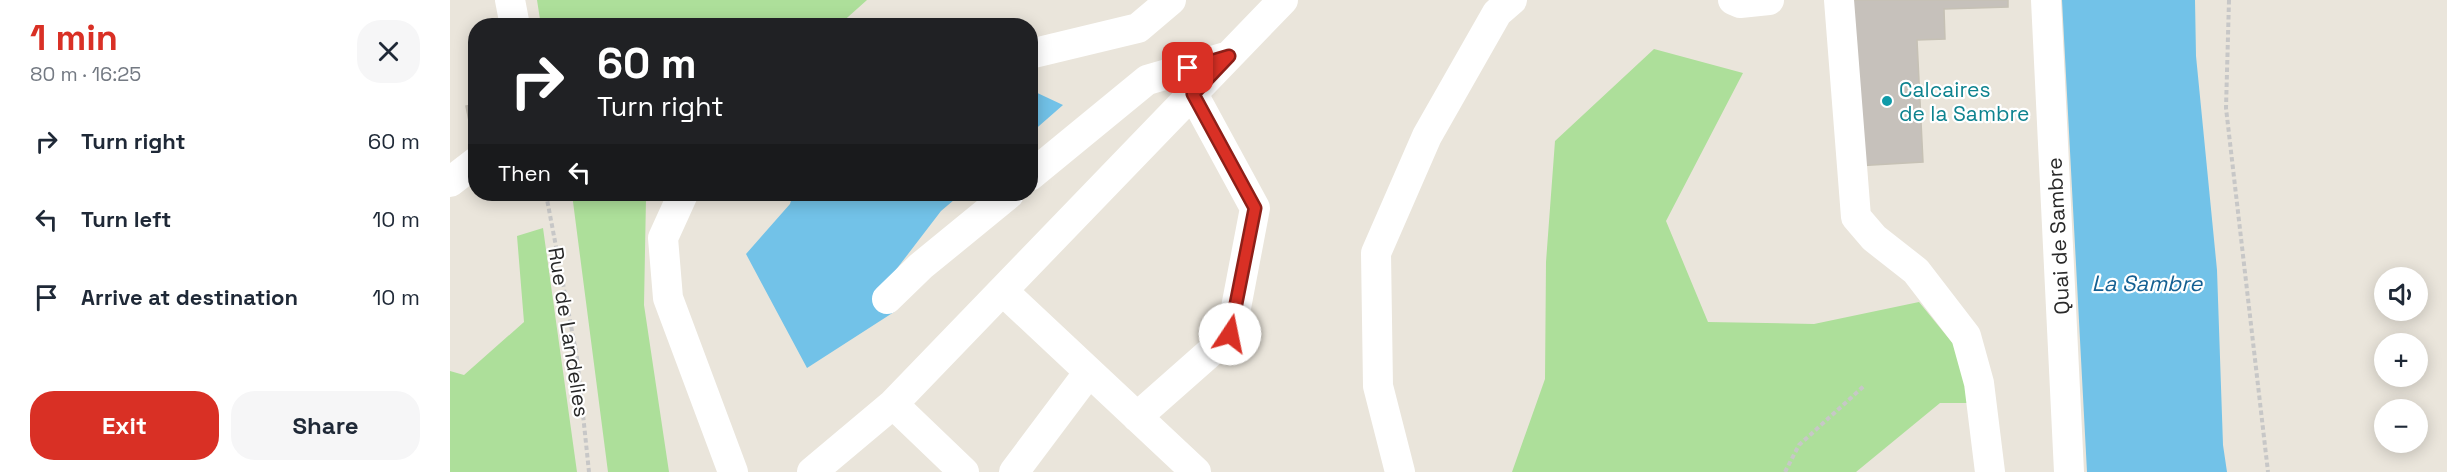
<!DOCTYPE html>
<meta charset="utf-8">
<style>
body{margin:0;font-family:"Space Grotesk",sans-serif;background:#f6f6f7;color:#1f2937;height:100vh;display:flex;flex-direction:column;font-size:22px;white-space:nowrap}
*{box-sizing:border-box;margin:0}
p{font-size:20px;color:#747a83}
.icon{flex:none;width:33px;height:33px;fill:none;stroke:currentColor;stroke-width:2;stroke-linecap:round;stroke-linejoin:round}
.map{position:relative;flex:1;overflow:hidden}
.drawer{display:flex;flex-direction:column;background:#fff;width:450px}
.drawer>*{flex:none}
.top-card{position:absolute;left:18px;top:18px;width:570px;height:183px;border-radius:24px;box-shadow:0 3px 15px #0003;background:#202124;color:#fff;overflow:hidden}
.controls{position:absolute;left:1924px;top:267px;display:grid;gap:12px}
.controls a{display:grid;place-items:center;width:54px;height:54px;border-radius:50%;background:#fff;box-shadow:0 3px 15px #0003;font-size:30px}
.pin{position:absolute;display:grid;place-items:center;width:51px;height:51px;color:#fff;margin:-26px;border-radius:12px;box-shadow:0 3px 9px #0006}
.me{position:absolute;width:66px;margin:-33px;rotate:11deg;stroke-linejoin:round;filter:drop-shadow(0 0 4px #0008)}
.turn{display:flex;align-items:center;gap:21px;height:126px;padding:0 30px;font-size:27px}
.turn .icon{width:78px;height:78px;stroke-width:2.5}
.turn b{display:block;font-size:42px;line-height:51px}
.then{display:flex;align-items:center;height:57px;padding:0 30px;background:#0003;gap:12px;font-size:22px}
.round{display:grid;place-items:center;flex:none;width:63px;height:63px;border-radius:24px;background:#f6f6f7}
.head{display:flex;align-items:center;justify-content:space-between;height:102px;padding:0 30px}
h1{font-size:36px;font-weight:700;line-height:45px;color:#d93025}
.cta{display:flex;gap:12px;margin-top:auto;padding:12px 30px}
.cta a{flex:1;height:69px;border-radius:24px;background:#d93025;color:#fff;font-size:24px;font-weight:700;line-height:69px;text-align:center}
.cta a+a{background:#f6f6f7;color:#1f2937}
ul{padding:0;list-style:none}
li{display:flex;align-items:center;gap:18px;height:78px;padding:0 30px}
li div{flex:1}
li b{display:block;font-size:22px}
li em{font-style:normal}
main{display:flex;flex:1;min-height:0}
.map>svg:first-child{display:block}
.green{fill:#addf9a}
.water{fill:#72c2e8}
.building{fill:#c6c1bb;stroke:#c6c1b5;stroke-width:1.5}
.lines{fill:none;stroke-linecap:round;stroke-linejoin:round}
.path{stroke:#c7c7c7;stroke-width:4;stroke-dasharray:4.5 3;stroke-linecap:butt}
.minor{stroke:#fff;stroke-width:30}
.route-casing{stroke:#8d1f18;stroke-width:15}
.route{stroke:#d93025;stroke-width:10}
.culture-dot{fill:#0f9aa8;stroke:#fff;stroke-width:2}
.labels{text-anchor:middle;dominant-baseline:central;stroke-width:4.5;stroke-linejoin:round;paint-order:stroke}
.culture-label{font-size:21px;fill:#0d838f;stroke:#fff;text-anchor:start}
.street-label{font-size:21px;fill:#292929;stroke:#fff}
.water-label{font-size:22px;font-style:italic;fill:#135f92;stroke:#fff}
</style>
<main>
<section class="drawer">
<div class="head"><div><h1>1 min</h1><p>80 m · 16:25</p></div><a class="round"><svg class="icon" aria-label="close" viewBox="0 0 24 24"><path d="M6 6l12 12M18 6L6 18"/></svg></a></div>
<ul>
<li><svg class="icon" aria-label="right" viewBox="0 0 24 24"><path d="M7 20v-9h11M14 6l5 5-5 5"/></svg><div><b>Turn right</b></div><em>60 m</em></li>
<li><svg class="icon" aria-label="left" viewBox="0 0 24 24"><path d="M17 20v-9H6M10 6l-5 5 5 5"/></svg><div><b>Turn left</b></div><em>10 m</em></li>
<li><svg class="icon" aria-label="arrive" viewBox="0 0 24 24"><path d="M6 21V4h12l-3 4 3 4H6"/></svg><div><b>Arrive at destination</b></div><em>10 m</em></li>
</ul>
<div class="cta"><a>Exit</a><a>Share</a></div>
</section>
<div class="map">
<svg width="1997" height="472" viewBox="0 0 1997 472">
<rect width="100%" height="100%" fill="#eae5db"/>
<path class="green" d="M 87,0 L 417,0 L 389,25 L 91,26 Z
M 1204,49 L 1293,73 L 1216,221 L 1258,322 L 1364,324 L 1469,302 L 1518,362 L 1522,403 L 1490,403 L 1406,472 L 1062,472 L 1095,379 L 1096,262 L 1105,141 Z
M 122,194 L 200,194 L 196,198 L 194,305 L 219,472 L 158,472 Z
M 93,228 L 127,472 L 0,472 L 0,371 L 14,375 L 74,322 L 67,236 Z"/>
<path class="water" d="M 1612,0 L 1745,0 L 1746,56 L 1767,270 L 1773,445 L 1777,472 L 1637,472 Z
M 581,90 L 613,105 L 581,133 Z
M 343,194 L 511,194 L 491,211 L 432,288 L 444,312 L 357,368 L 296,254 L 340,204 Z"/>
<path class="building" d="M 1398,0 L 1558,0 L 1558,7 L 1494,9 L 1495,39 L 1467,40 L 1473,162 L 1406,166 Z
M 26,104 L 26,135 L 22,136 L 16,106 Z"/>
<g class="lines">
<path class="path" d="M 1779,0 L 1776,108 L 1818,472
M 96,194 L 127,357 L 139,472
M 1335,472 L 1349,445 L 1414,386"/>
<path class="minor" d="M 60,0 L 65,26
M 1283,0 L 1290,3 L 1319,0
M 1389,0 L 1406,217 L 1424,238 L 1466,271 L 1516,336 L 1529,383 L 1540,472
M 1596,0 L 1619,472
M 580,54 L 688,28 L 721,0
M 580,176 L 697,80 L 776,57
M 0,182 L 26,162
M 233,194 L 213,238 L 218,298 L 283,472
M 553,291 L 746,472
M 437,299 L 471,266 L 559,194
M 443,404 L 514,472
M 687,417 L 781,334 L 805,208 L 743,94
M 362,472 L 443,404 L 833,0
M 564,472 L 639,372
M 950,472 L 928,386 L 926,253 L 977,136 L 1047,13 L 1062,0"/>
</g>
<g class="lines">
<defs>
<path id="route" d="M 738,68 L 779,56 L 743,94 L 805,208 L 780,334"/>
</defs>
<use href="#route" class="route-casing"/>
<use href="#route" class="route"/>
</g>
<circle class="culture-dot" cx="1437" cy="101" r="6"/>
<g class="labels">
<g class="culture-label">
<text x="1449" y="89">Calcaires<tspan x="1449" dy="24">de la Sambre</tspan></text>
</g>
<g class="street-label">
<text transform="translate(1608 236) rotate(-93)">Quai de Sambre</text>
<text transform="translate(119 332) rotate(81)">Rue de Landelies</text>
</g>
<g class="water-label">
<text x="1697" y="283">La Sambre</text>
</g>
</g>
</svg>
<div class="controls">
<a><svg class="icon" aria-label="sound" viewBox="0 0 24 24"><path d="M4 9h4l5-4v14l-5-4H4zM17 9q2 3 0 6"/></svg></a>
<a>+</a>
<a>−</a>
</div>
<div class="pin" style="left:738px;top:68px;background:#d93025"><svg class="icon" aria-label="arrive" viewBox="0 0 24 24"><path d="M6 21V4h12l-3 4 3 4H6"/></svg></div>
<svg class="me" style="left:780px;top:334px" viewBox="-20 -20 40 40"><circle r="19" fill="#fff"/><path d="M0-13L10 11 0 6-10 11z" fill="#d93025"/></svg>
<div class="top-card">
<div class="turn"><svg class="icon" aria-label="right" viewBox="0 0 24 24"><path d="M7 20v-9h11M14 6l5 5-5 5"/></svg><div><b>60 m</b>Turn right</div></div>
<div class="then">Then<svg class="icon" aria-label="left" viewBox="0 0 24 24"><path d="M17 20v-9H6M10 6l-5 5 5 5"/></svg></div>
</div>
</div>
</main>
